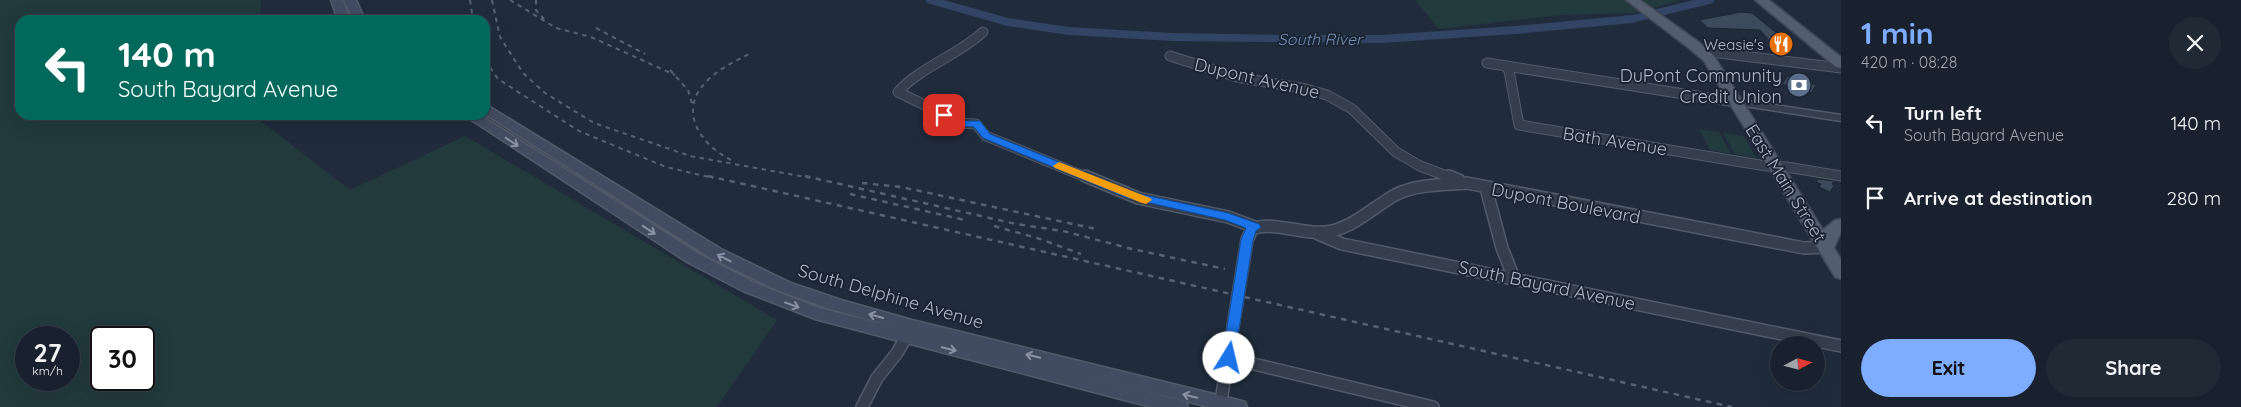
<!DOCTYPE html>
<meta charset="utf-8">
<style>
body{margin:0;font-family:Quicksand,sans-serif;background:#212935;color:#f1f3f6;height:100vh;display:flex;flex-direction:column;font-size:19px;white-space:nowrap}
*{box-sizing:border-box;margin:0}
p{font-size:16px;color:#9fa3aa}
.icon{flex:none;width:28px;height:28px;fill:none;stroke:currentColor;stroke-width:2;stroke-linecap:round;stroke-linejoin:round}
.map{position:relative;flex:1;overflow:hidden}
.drawer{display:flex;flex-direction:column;background:#18212d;width:400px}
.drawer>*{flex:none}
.hud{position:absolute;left:15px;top:15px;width:475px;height:105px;border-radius:15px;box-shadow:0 5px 20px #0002,0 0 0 1px #363e49;background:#00695c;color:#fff;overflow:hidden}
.needle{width:32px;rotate:83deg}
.buttons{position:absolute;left:1770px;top:336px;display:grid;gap:10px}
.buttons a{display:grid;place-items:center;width:55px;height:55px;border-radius:50%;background:#18212d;box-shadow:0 5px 20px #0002,0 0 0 1px #363e49;font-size:25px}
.speed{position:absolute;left:15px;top:326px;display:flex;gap:10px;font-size:25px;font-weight:700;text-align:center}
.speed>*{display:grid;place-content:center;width:65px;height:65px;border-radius:50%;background:#18212d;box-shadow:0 5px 20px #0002,0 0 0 1px #363e49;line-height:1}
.speed small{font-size:12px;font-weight:400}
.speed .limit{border:2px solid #111;border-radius:8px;background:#fff;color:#111}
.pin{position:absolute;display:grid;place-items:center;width:42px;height:42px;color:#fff;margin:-21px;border-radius:10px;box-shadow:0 2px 8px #0006}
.me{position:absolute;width:55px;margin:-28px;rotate:9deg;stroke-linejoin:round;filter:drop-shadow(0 0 4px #0008)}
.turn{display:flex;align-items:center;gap:18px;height:105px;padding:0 20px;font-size:22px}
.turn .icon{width:65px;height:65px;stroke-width:2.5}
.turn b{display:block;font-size:35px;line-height:42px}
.round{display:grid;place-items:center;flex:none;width:52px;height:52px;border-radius:26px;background:#212935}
.summary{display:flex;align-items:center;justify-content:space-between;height:85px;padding:0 20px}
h1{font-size:30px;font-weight:800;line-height:38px;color:#7eadff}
.button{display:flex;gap:10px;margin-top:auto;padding:10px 20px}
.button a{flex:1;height:58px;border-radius:30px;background:#7eadff;color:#111;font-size:20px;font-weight:800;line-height:58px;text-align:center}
.button a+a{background:#212935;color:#f1f3f6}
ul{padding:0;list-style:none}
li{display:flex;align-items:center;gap:15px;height:75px;padding:0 20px}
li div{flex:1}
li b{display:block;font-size:19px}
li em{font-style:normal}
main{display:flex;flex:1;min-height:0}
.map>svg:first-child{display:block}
.green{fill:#223a3d;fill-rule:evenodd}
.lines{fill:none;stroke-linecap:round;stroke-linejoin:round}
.river{fill:#314463;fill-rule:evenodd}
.building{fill:#3c4a5c;stroke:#1c2533}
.minor-far1-casing{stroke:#525b6a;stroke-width:11}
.minor-casing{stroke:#525b6a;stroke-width:14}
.tertiary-casing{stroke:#525b6a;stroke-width:3}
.secondary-casing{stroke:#525b6a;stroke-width:3}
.primary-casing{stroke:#3e4755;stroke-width:3}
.minor-far1{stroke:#343e4c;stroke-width:9}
.minor{stroke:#343e4c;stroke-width:11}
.tertiary{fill:#343e4c;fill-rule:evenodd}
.secondary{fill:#424c60;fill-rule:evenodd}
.primary{fill:#525d6d;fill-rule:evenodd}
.rail-far1{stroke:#566274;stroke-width:2;stroke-dasharray:4.5 4.5;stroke-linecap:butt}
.rail{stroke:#566274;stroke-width:2.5;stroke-dasharray:5.5 5.5;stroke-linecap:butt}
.oneway{stroke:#8992a4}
.route{fill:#1a73e8;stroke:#114b97}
.slow{fill:#f59e0b}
.labels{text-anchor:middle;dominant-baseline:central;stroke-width:4;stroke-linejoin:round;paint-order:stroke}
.far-poi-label{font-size:15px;fill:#afb8c8;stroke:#1a2331;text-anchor:end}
.far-water-label{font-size:16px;font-style:italic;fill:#758eb2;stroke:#1a2331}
.poi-label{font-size:18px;fill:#afb8c8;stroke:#1a2331;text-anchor:end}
.street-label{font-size:18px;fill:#afb8c8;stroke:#1a2331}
</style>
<main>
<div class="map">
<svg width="1841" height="407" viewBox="0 0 1841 407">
<rect width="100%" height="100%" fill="#202c3c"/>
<path class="green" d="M 0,0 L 261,0 L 260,20 L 20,20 L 20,115 L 253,115 L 350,190 L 465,136 L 777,320 L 717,407 L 0,407 ZM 26,338 L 69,338 L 69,380 L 26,380 ZM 101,338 L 144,338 L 144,380 L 101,380 Z
M 1415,0 L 1681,0 L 1635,13 L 1562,15 L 1439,29 Z
M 1699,129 L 1719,132 L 1731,154 L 1710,150 Z
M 1723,133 L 1744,136 L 1756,158 L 1735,154 Z"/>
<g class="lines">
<path class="river" d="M 925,0 L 944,0 L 1008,18 L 1069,27 L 1172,33 L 1283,35 L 1381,35 L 1515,26 L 1632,15 L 1694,0 L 1715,0 L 1713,3 L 1632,23 L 1515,34 L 1381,43 L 1172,41 L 1069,35 L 1007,26 L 927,3 Z"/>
</g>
<path class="building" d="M 1741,12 L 1752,13 L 1795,48 L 1775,47 L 1760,30 L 1708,28 L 1699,20 Z
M 1788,76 L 1809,81 L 1808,83 L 1816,85 L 1811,93 L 1782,84 Z
M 1818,179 L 1834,181 L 1832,184 L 1834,186 L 1830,192 L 1819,187 L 1821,184 L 1816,182 Z"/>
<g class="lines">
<defs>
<path id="minor-far1" d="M 983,32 C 957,56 922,66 898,92 L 961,123 L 976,124 L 986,136 L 1088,178
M 1702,51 L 1841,68
M 1170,56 L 1237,77 L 1306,89 L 1327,95 L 1352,109 L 1396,152 L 1420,166 L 1452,178
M 1487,63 L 1735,102
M 1506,66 L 1509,71 L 1519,125 L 1766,166 L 1787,167 L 1841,176"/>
<path id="minor" d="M 1085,176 L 1138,198 L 1228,217 L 1255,227
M 1449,176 L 1459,180
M 1486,188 L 1502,248 L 1514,278
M 1316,233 L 1342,244 L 1841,346
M 1229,358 L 1433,407
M 862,407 L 877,378 L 897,353 L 909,332
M 1220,407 L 1247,240 L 1252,229 C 1275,220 1306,237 1332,231 C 1356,225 1374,207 1395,195 C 1416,184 1444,185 1467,183 L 1804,248 L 1826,247"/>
<path id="tertiary" d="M 1735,99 L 1841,115 L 1841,121 L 1731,104 L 1730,102 Z"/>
<path id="secondary" d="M 331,0 L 343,0 L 350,20 L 338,20 Z
M 344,0 L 356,0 L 365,20 L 353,20 Z
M 485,104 L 721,249 L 791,283 L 841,300 L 912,320 L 1238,400 L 1245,402 L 1247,407 L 1209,407 L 1069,372 L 1179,400 L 1186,402 L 1188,407 L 1151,407 L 815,319 L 743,291 L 687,262 L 464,115 L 480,115 L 699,254 L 755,283 L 819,308 L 895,327 L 830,309 L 779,291 L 709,257 L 485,114 Z"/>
<path id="primary" d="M 1626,0 L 1640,0 L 1700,43 L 1714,56 L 1823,230 L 1835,220 L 1841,219 L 1841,232 L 1834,248 L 1841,259 L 1841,279 L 1835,277 L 1704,61 L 1690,49 Z
M 1755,0 L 1769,0 L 1841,57 L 1841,68 L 1836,67 Z"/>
</defs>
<use href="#minor-far1" class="minor-far1-casing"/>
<use href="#minor" class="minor-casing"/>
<use href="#tertiary" class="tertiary-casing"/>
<use href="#secondary" class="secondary-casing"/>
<use href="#primary" class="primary-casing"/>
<use href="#minor-far1" class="minor-far1"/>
<use href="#minor" class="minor"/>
<use href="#tertiary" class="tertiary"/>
<use href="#secondary" class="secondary"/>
<use href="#primary" class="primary"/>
<path class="rail-far1" d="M 470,0 L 473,20
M 492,0 L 500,37 L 523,73 L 545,93 L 594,123 L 690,156 L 811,178
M 510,0 L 556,28 L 591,37 L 675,75
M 536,0 L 536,10 L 544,19
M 596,28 L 645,54
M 485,60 L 498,79 L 579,131 L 666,167 L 713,178
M 670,70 L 688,90 L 693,107
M 731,160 C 701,145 677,111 706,82 C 718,69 734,62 749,54"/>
<path class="rail" d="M 708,176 L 1732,407
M 805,176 L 1016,224 L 1063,231 L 1132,249 L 1225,269
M 862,183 L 901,187 L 1096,229
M 850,194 L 965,220
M 994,226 L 1037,238 L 1081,254"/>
</g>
<defs><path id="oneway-shaft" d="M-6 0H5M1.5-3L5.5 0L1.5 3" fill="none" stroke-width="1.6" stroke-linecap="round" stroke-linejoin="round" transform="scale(1.25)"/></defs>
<g class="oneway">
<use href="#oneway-shaft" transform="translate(512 142) rotate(33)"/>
<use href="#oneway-shaft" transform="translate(649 230) rotate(33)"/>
<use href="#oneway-shaft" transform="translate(724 258) rotate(-153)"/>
<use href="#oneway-shaft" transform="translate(792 305) rotate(20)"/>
<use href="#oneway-shaft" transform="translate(876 316) rotate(-165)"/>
<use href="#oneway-shaft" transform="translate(949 349) rotate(14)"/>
<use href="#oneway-shaft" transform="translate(1033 356) rotate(-166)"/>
<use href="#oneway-shaft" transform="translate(1190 396) rotate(-166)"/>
</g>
<path class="route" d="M 944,112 L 966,121 L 980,121 L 990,134 L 1135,193 L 1228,213 L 1259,224 L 1261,227 L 1256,231 L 1253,240 L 1234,361 L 1224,361 L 1222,358 L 1241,240 L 1246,228 L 1225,220 L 1128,198 L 983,138 L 974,127 L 961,126 L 941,117 L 941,113 Z"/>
<path class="slow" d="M 1059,162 L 1150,198 L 1152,200 L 1146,204 L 1142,203 L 1055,168 L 1053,166 Z"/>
<defs>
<symbol id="restaurant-disc" viewBox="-11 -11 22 22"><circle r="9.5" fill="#e8710a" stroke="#1a2331"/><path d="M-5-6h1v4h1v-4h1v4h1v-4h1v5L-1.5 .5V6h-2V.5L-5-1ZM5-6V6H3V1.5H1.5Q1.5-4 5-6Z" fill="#fff"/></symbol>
<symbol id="bank-disc" viewBox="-11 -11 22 22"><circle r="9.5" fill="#5c6f8a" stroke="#1a2331"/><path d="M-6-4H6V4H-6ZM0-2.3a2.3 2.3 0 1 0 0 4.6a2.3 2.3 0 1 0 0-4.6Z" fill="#fff"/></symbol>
</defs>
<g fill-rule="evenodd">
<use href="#restaurant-disc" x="1767" y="30" width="28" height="28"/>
<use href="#bank-disc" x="1785" y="71" width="28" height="28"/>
</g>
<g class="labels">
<g class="far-poi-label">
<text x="1764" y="44">Weasie's</text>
</g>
<g class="far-water-label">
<text x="1320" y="39">South River</text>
</g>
<g class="poi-label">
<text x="1782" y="75">DuPont Community<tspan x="1782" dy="21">Credit Union</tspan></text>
</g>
<g class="street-label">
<text transform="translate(1257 78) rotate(13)">Dupont Avenue</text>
<text transform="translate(1615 141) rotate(9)">Bath Avenue</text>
<text transform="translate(1786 183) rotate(58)">East Main Street</text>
<text transform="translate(1566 203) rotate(11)">Dupont Boulevard</text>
<text transform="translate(1547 285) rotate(12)">South Bayard Avenue</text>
<text transform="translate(891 296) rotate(16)">South Delphine Avenue</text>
</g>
</g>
</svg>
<div class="buttons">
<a><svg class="needle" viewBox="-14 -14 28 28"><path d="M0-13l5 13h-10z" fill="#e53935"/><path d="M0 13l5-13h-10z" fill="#9fa3aa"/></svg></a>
</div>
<div class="speed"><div>27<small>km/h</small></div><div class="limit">30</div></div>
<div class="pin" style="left:944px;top:115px;background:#d93025"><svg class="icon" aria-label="arrive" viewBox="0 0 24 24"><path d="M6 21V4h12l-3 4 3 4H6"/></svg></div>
<svg class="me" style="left:1229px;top:358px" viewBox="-20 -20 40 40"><circle r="19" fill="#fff"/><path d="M0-13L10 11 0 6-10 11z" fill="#1a73e8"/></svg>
<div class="hud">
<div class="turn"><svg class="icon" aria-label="left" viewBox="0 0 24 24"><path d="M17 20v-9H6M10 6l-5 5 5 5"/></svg><div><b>140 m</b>South Bayard Avenue</div></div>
</div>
</div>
<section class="drawer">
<div class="summary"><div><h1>1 min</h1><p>420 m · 08:28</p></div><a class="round"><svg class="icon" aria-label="close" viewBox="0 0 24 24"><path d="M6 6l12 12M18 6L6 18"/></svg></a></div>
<ul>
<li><svg class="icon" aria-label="left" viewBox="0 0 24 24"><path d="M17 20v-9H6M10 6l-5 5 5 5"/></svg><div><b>Turn left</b><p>South Bayard Avenue</p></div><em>140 m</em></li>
<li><svg class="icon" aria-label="arrive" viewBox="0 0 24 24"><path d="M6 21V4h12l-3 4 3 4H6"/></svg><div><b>Arrive at destination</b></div><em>280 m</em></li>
</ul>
<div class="button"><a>Exit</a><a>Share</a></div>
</section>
</main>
